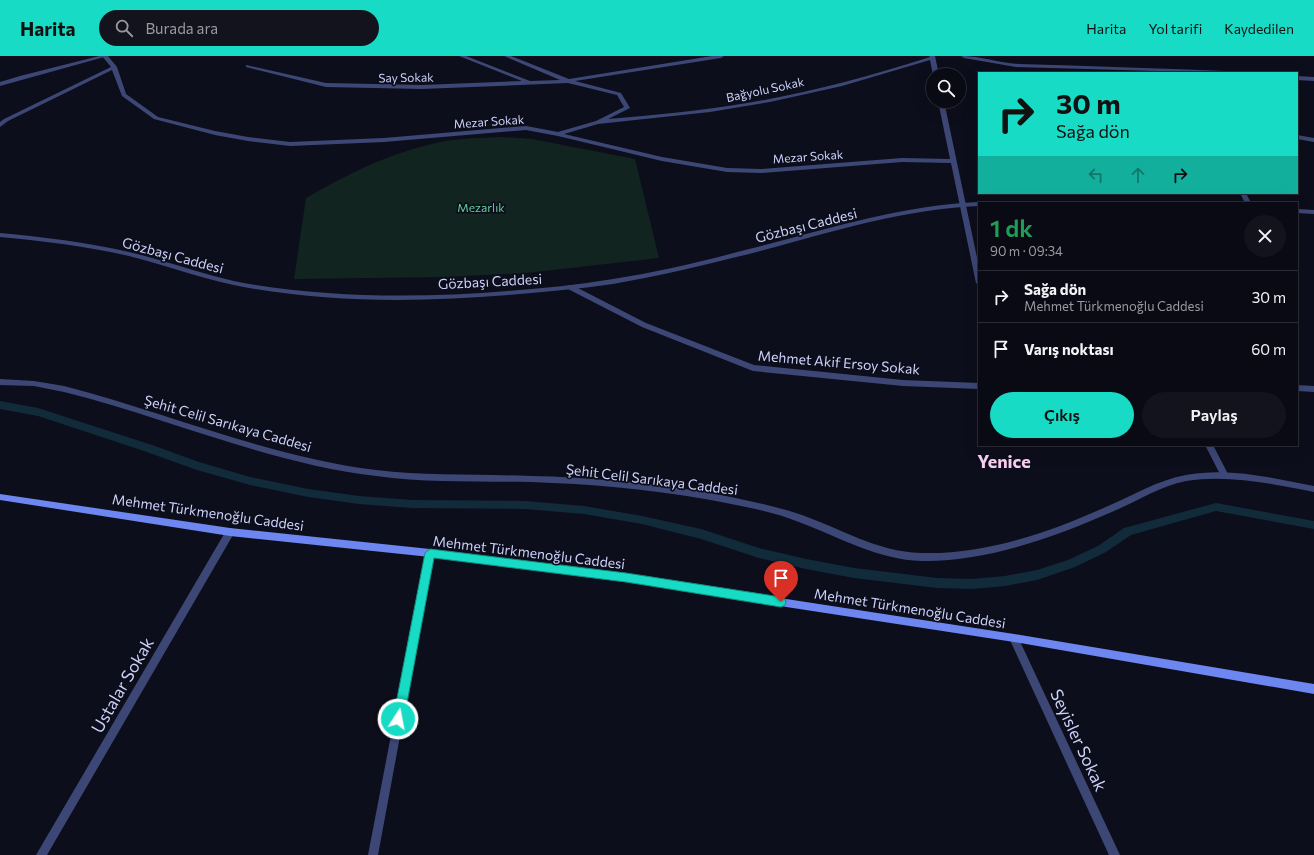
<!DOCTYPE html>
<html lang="tr">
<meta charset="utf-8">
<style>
body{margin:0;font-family:Commissioner,sans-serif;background:#13131d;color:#f1f3f6;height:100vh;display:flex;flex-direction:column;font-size:15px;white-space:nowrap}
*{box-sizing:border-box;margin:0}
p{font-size:13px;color:#999aa0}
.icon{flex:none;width:22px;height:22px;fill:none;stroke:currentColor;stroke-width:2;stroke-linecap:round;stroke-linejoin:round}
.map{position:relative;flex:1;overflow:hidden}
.details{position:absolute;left:978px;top:146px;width:320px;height:244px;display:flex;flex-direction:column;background:#0a0a14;border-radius:0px;box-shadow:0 4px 16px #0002,0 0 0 1px #2a2b34}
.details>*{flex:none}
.banner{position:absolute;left:978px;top:16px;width:320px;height:122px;border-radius:0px;box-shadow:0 4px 16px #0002,0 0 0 1px #2a2b34;background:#17dbc5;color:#111;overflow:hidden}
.tools{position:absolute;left:926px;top:12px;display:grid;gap:8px}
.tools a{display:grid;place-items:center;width:40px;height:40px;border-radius:50%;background:#0a0a14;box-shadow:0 4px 16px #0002,0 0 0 1px #2a2b34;font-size:20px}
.pin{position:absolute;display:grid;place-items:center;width:34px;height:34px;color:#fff;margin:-41px -17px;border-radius:50% 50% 50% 0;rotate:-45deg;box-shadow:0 0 4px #0007}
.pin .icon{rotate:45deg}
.me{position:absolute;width:44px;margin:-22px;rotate:11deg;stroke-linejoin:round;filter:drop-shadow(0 0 3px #0008)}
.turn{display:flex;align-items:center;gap:14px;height:84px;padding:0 12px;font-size:18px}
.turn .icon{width:52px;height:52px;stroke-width:2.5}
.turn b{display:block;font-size:28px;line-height:34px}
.lanes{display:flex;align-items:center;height:38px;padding:0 12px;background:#0003;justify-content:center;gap:20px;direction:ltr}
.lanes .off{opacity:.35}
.round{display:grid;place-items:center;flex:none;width:42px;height:42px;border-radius:21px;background:#13131d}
.overview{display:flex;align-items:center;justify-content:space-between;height:68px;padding:0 12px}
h1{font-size:24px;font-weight:600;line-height:30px;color:#1e9e55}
.cta{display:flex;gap:8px;margin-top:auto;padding:8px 12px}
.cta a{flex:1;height:46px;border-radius:24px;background:#17dbc5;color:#111;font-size:16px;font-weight:600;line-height:46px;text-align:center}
.cta a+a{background:#13131d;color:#f1f3f6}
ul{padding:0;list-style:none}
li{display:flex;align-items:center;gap:12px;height:52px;padding:0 12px;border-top:1px solid #2a2b34}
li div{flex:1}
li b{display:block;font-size:15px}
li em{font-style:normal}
header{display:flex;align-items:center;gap:24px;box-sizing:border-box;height:56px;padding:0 20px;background:#17dbc5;color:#111}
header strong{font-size:19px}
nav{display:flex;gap:22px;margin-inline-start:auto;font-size:14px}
.search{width:280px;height:36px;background:#13131d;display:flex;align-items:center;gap:10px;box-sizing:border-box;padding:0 14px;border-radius:22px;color:#999aa0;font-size:15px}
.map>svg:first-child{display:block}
.green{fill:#11241f}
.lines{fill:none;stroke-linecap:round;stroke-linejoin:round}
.stream{fill:#112b3b;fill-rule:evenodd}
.service{fill:#3d4775;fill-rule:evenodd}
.minor{fill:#3d4775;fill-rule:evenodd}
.tertiary{fill:#3d4775;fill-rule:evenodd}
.secondary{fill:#6d86f0;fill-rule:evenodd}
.route{fill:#17dbc5;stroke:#0f8e80}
.labels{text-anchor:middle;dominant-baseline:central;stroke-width:3.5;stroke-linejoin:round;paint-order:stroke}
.far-street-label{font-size:12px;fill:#ccd1fa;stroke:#0d0e1b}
.far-park-label{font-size:12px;fill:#61d19d;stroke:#0d0e1b}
.street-label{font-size:14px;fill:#ccd1fa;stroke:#0d0e1b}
.near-street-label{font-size:17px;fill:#ccd1fa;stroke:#0d0e1b}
.district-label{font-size:18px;font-weight:bold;fill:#facef3;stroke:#0d0e1b}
</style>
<header>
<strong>Harita</strong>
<div class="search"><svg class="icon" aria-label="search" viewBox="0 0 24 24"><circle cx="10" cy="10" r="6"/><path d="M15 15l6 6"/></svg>Burada ara</div>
<nav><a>Harita</a><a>Yol tarifi</a><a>Kaydedilen</a></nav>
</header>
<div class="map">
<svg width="1314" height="799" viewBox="0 0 1314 799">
<rect width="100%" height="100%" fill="#0d0e1b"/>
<path class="green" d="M 503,81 L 532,83 L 635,103 L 659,202 L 526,217 L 445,221 L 294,223 L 306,142 C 347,118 390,97 436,87 C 458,82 481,82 503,81 Z"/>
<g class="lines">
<path class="stream" d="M 0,345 L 38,352 L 152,389 L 199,406 L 250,421 L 308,433 L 359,440 L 412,444 L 525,445 L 584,450 L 642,460 L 701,473 L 759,492 L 806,503 L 854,512 L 937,522 L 972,523 L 1005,520 L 1037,514 L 1068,504 L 1098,490 L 1124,472 L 1216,447 L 1314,465 L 1314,473 L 1216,455 L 1131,479 L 1106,496 L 1075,511 L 1037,524 L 1005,530 L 972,533 L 937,532 L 854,522 L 806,513 L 759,502 L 701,483 L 642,468 L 584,458 L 525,453 L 412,452 L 359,448 L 308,441 L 250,429 L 197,414 L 144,395 L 38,360 L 0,353 Z"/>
<path class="service" d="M 99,0 L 108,0 L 0,30 L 0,26 L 20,20 Z
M 1014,578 L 1017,579 L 1120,799 L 1109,799 L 1009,582 L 1011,579 Z"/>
<path class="minor" d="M 102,0 L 108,0 L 117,11 L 126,38 L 158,61 L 215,75 L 248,81 L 290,86 L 384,82 L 526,70 L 558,76 L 596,65 L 624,51 L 617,39 L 568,27 L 422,33 L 326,31 L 246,11 L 246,9 L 326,27 L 422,29 L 522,25 L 459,0 L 466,0 L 530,25 L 560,24 L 504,0 L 511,0 L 569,23 L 712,0 L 724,0 L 721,2 L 575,25 L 621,37 L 630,52 L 608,63 C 654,59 701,55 747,47 C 809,37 870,20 930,1 L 929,0 L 935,0 L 939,19 L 933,19 L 930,4 L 842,30 L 770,46 L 710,56 L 598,68 L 564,78 L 662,101 L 727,112 L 761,113 L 902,102 L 950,103 L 938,45 L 944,45 L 979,211 L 979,229 L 976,227 L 951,107 L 902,106 L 761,117 L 727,116 L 662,105 L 558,80 L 526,74 L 384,86 L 290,90 L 248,85 L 215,79 L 154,63 L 122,40 L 112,14 L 8,65 L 0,71 L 0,66 L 4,63 L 111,11 Z
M 961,0 C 981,0 999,7 1019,8 C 1087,10 1156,12 1225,15 L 1228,17 L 1016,11 L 964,2 Z
M 1297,20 L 1314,21 L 1314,25 L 1297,24 Z
M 1297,79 L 1314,82 L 1314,86 L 1297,83 Z
M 1240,137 L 1246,137 L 1251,147 L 1245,147 Z
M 568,229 L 572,229 L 646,267 L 754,309 L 903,324 L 979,327 L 979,333 L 903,330 L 753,315 L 642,271 L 568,233 Z
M 1297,329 L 1314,330 L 1314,336 L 1297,335 Z
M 1205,389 L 1213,389 L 1229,420 L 1228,422 L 1222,422 Z
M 230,472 L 233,473 L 234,476 L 233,479 L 47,799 L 36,799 L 227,473 Z
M 430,493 L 433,494 L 434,497 L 378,799 L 368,799 L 426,497 L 427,494 Z"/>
<path class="tertiary" d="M 979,146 L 981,147 L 979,147 L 979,150 C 901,153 825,178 749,198 C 704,209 659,220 613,228 C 578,233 543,236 508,239 C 422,246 335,247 249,232 C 208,225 169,210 129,200 C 86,190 43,185 0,181 L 0,177 C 43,181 86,186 129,196 C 169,205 208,221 249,228 C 335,242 422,242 508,235 C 543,232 578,229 613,223 C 659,216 704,205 749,193 C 825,174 901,149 979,146 Z
M 1297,153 L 1314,154 L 1314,158 L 1297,157 Z
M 0,323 L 34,325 L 64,330 C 168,357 269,401 376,414 C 427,420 479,418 531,420 C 589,421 647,427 705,436 C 736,442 768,448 799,458 C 840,472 877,496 921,497 C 985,499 1051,476 1108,450 C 1134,439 1158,424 1186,419 C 1229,411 1272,422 1314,430 L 1314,436 C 1272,428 1228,418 1186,425 C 1160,430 1138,445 1114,455 C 1055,481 987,506 922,505 C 878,504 839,481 799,466 C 769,454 736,449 705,443 C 648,433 589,428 531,426 C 479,425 427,427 376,420 C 268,407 168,362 64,336 L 34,330 L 0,329 Z"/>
<path class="secondary" d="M 0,438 L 230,472 L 430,493 L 625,518 L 1014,578 L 1314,628 L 1314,638 L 1014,586 L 625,526 L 430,501 L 230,480 L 0,444 Z"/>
</g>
<path class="route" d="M 430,493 L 626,517 L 781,541 L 785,543 L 786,546 L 785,549 L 781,551 L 626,526 L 434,502 L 404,663 L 402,667 L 398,669 L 394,667 L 393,663 L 425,497 Z"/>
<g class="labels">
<g class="far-street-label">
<text transform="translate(406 21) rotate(-1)">Say Sokak</text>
<text transform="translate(765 33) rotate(-12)">Bağyolu Sokak</text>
<text transform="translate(489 65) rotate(-4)">Mezar Sokak</text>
<text transform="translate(808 100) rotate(-4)">Mezar Sokak</text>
</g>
<g class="far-park-label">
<text x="481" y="151">Mezarlık</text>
</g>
<g class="street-label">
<text transform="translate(806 169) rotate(-14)">Gözbaşı Caddesi</text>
<text transform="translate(173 199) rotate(15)">Gözbaşı Caddesi</text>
<text transform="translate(490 225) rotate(-3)">Gözbaşı Caddesi</text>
<text transform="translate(839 306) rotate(5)">Mehmet Akif Ersoy Sokak</text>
<text transform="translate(228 367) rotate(16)">Şehit Celil Sarıkaya Caddesi</text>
<text transform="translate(652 423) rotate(7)">Şehit Celil Sarıkaya Caddesi</text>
<text transform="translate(208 456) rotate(8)">Mehmet Türkmenoğlu Caddesi</text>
<text transform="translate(529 496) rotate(7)">Mehmet Türkmenoğlu Caddesi</text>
<text transform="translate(910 552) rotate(9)">Mehmet Türkmenoğlu Caddesi</text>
</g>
<g class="near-street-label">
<text transform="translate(122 629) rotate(-60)">Ustalar Sokak</text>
<text transform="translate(1079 684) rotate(65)">Seyisler Sokak</text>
</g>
<g class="district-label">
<text x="1004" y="405">Yenice</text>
</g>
</g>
</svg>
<div class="tools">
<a><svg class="icon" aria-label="search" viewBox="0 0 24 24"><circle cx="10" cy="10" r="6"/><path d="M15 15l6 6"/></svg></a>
</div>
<div class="pin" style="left:781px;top:546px;background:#d93025"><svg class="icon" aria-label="arrive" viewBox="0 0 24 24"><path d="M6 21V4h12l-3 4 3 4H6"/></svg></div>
<svg class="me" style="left:398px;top:663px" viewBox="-20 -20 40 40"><circle r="17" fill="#17dbc5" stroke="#fff" stroke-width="3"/><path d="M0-11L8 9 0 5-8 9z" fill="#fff"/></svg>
<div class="banner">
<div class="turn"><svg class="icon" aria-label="right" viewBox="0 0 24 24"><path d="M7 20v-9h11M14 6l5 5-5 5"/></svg><div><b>30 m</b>Sağa dön</div></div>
<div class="lanes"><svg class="icon off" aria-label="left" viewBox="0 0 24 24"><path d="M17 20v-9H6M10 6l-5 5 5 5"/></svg><svg class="icon off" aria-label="ahead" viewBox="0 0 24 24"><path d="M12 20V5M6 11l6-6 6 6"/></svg><svg class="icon" aria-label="right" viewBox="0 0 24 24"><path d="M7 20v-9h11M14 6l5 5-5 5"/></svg></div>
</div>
<section class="details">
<div class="overview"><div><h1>1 dk</h1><p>90 m · 09:34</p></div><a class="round"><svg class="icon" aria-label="close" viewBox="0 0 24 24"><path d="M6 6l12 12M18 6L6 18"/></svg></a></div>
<ul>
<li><svg class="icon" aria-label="right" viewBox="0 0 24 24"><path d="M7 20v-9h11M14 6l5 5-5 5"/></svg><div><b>Sağa dön</b><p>Mehmet Türkmenoğlu Caddesi</p></div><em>30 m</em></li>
<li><svg class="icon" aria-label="arrive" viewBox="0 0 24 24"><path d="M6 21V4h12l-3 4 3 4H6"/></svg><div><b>Varış noktası</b></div><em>60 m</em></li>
</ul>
<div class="cta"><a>Çıkış</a><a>Paylaş</a></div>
</section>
</div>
